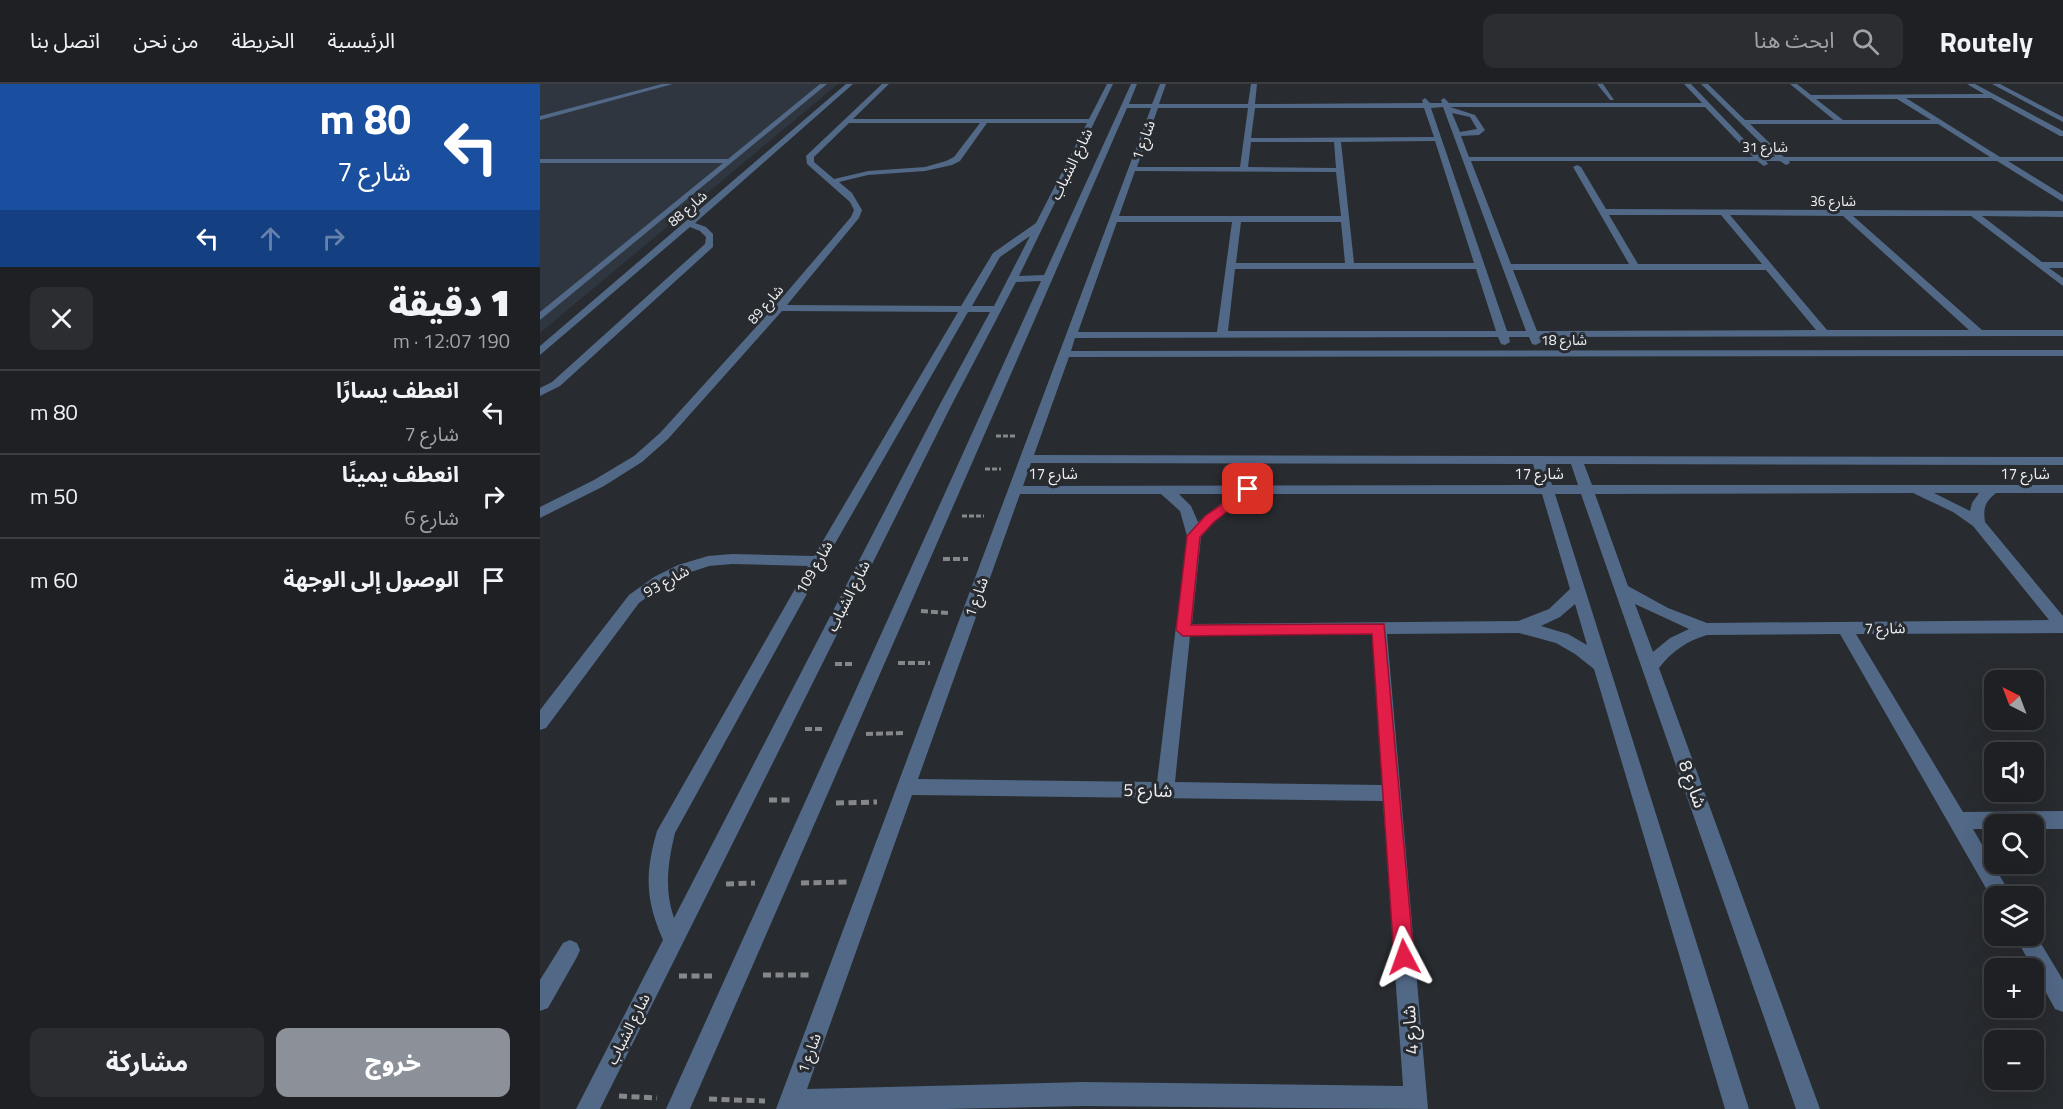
<!DOCTYPE html>
<html lang="ar">
<meta charset="utf-8">
<style>
body{margin:0;font-family:"Titillium Web","Noto Sans Arabic",sans-serif;background:#2b2d30;color:#f1f3f6;direction:rtl;height:100vh;display:flex;flex-direction:column;font-size:22px;white-space:nowrap}
*{box-sizing:border-box;margin:0}
p{font-size:20px;color:#a1a3a6}
.icon{flex:none;width:33px;height:33px;fill:none;stroke:currentColor;stroke-width:2;stroke-linecap:round;stroke-linejoin:round}
.map{position:relative;flex:1;overflow:hidden;direction:ltr}
.side{display:flex;flex-direction:column;background:#1e2023;width:540px}
.side>*{flex:none}
.guide{background:#1a4fa0;color:#fff;overflow:hidden}
.needle{width:39px;rotate:318deg}
.fabs{position:absolute;left:1444px;top:586px;display:grid;gap:12px}
.fabs a{display:grid;place-items:center;width:60px;height:60px;border-radius:12px;background:#1e2023;box-shadow:0 6px 24px #0002,0 0 0 2px #3c3e41;font-size:30px}
.pin{position:absolute;display:grid;place-items:center;width:51px;height:51px;color:#fff;margin:-26px;border-radius:12px;box-shadow:0 3px 9px #0006}
.me{position:absolute;width:66px;margin:-33px;rotate:356deg;stroke-linejoin:round;filter:drop-shadow(0 0 4px #0008)}
.turn{display:flex;align-items:center;gap:21px;height:126px;padding:0 30px;font-size:27px}
.turn .icon{width:78px;height:78px;stroke-width:2.5}
.turn b{display:block;font-size:42px;line-height:51px}
.lanes{display:flex;align-items:center;height:57px;padding:0 30px;background:#0003;justify-content:center;gap:30px;direction:ltr}
.lanes .off{opacity:.35}
.round{display:grid;place-items:center;flex:none;width:63px;height:63px;border-radius:12px;background:#2b2d30}
.headline{display:flex;align-items:center;justify-content:space-between;height:102px;padding:0 30px}
h1{font-size:36px;font-weight:800;line-height:45px}
.cta{display:flex;gap:12px;margin-top:auto;padding:12px 30px}
.cta a{flex:1;height:69px;border-radius:12px;background:#8c9099;color:#fff;font-size:24px;font-weight:800;line-height:69px;text-align:center}
.cta a+a{background:#2b2d30;color:#f1f3f6}
ul{padding:0;list-style:none}
li{display:flex;align-items:center;gap:18px;height:84px;padding:0 30px;border-top:2px solid #3c3e41}
li div{flex:1}
li b{display:block;font-size:22px}
li em{font-style:normal}
header{display:flex;align-items:center;gap:36px;box-sizing:border-box;height:84px;padding:0 30px;background:#1e2023;border-bottom:2px solid #3c3e41}
header strong{font-size:28px}
nav{display:flex;gap:33px;margin-inline-start:auto;font-size:21px}
.search{width:420px;height:54px;background:#2b2d30;display:flex;align-items:center;gap:15px;box-sizing:border-box;padding:0 21px;border-radius:12px;color:#a1a3a6;font-size:22px}
main{display:flex;flex:1;min-height:0}
.map>svg:first-child{display:block}
.built{fill:#30363f}
.lines{fill:none;stroke-linecap:round;stroke-linejoin:round}
.path-far2{stroke:#85878a;stroke-width:3;stroke-dasharray:5 2;stroke-linecap:butt}
.path-far1{stroke:#85878a;stroke-width:4;stroke-dasharray:7 3;stroke-linecap:butt}
.path{stroke:#85878a;stroke-width:5;stroke-dasharray:8 4.5;stroke-linecap:butt}
.minor{fill:#516886;fill-rule:evenodd}
.route{fill:#e11d48;stroke:#92132f;stroke-width:1.5}
.labels{text-anchor:middle;dominant-baseline:central;stroke-width:6;stroke-linejoin:round;paint-order:stroke}
.far-street-label{font-size:14px;fill:#eeeff2;stroke:#282b2f}
.street-label{font-size:15px;fill:#eeeff2;stroke:#282b2f}
.near-street-label{font-size:18px;fill:#eeeff2;stroke:#282b2f}
</style>
<header>
<strong>Routely</strong>
<div class="search"><svg class="icon" aria-label="search" viewBox="0 0 24 24"><circle cx="10" cy="10" r="6"/><path d="M15 15l6 6"/></svg>ابحث هنا</div>
<nav><a>الرئيسية</a><a>الخريطة</a><a>من نحن</a><a>اتصل بنا</a></nav>
</header>
<main>
<div class="map">
<svg width="1523" height="1025" viewBox="0 0 1523 1025">
<rect width="100%" height="100%" fill="#282b2f"/>
<path class="built" d="M 0,0 L 298,0 L 0,249 Z"/>
<g class="lines">
<path class="path-far2" d="M 456,352 L 475,352
M 445,385 L 461,385
M 422,432 L 444,432"/>
<path class="path-far1" d="M 403,475 L 428,475
M 381,527 L 409,529
M 358,579 L 390,579
M 295,580 L 315,580
M 265,645 L 285,645
M 326,650 L 364,649"/>
<path class="path" d="M 229,716 L 251,716
M 296,719 L 337,718
M 261,799 L 308,798
M 186,800 L 215,799
M 223,891 L 273,891
M 139,892 L 174,892
M 79,1012 L 117,1014
M 169,1015 L 225,1017"/>
<path class="minor" d="M 122,0 L 133,0 L 0,36 L 0,32 Z
M 280,0 L 287,0 L 0,236 L 0,228 L 183,79 L 0,79 L 0,75 L 188,75 Z
M 306,0 L 313,0 L 155,139 L 166,143 L 173,150 L 173,163 L 20,302 L 0,312 L 0,304 L 12,298 L 165,160 L 166,153 L 160,147 L 150,143 L 0,271 L 0,262 Z
M 342,0 L 349,0 L 313,35 L 549,35 L 567,0 L 573,0 L 479,192 L 504,191 L 591,0 L 597,0 L 589,20 L 612,20 L 620,0 L 626,0 L 619,20 L 708,20 L 711,0 L 717,0 L 715,20 L 883,19 L 882,16 L 885,14 L 890,19 L 902,19 L 901,16 L 904,14 L 909,19 L 1162,19 L 1144,0 L 1151,0 L 1221,73 L 1235,73 L 1161,0 L 1168,0 L 1205,36 L 1294,36 L 1250,0 L 1257,0 L 1271,11 L 1444,10 L 1427,0 L 1435,0 L 1523,47 L 1523,52 L 1520,52 L 1451,14 L 1366,14 L 1460,73 L 1523,73 L 1523,77 L 1468,77 L 1523,111 L 1523,118 L 1457,77 L 1249,77 L 1250,79 L 1246,81 L 1240,77 L 1226,77 L 1228,80 L 1224,82 L 1217,77 L 931,77 L 971,180 L 1089,180 L 1033,83 L 1037,81 L 1041,83 L 1066,125 L 1523,127 L 1523,133 L 1442,132 L 1502,178 L 1523,178 L 1523,184 L 1509,184 L 1523,194 L 1523,202 L 1431,132 L 1313,132 L 1442,246 L 1523,246 L 1523,252 L 1000,253 L 1001,258 L 996,261 L 992,260 L 989,253 L 969,253 L 970,258 L 965,261 L 961,260 L 958,253 L 535,254 L 531,267 L 1523,266 L 1523,272 L 529,273 L 494,371 L 1523,373 L 1523,381 L 1044,380 L 1052,401 L 1523,401 L 1523,409 L 1456,409 C 1445,418 1443,424 1445,438 L 1523,532 L 1523,549 L 1316,550 L 1423,728 L 1523,727 L 1523,745 L 1494,745 L 1494,741 L 1455,741 L 1455,745 L 1433,745 L 1472,813 L 1455,813 L 1455,820 L 1300,550 L 1167,551 C 1147,557 1132,567 1119,584 L 1280,1025 L 1256,1025 L 1041,410 L 1015,410 L 1209,1025 L 1185,1025 L 1054,585 L 1035,570 L 1016,559 L 979,549 L 847,550 L 888,1025 L 543,1022 L 405,1025 L 236,1025 L 611,24 L 587,24 L 150,1025 L 126,1025 L 501,197 L 476,198 L 411,322 L 60,1025 L 36,1025 L 123,856 C 105,815 105,789 117,747 L 268,482 L 192,480 L 169,482 L 148,489 L 124,501 L 99,519 L 6,644 L 0,646 L 0,626 L 89,511 L 114,493 L 138,481 L 168,472 L 192,470 L 274,472 L 418,228 L 242,227 L 128,355 L 102,378 L 64,402 L 0,434 L 0,423 L 54,396 L 94,372 L 120,349 L 235,222 L 311,133 L 314,126 L 310,118 L 267,80 L 266,72 ZM 1276,15 L 1357,15 L 1391,36 L 1303,36 ZM 903,23 L 986,247 L 967,247 L 891,24 ZM 910,23 L 1165,23 L 1213,73 L 929,73 L 921,52 L 939,51 L 945,46 L 935,31 ZM 618,24 L 708,24 L 700,83 L 597,83 ZM 715,24 L 884,24 L 894,53 L 711,54 ZM 912,29 L 930,33 L 937,45 L 920,48 ZM 309,39 L 440,39 L 414,73 L 406,77 L 385,83 L 328,87 L 294,95 L 274,78 L 274,73 ZM 447,39 L 547,39 L 496,139 L 453,169 L 421,222 L 247,221 L 319,134 L 322,126 L 312,109 L 299,98 L 328,91 L 385,87 L 412,81 L 420,77 ZM 1210,40 L 1398,40 L 1450,73 L 1244,73 ZM 895,57 L 934,179 L 814,179 L 801,58 ZM 711,58 L 794,58 L 796,84 L 708,83 ZM 595,87 L 796,88 L 801,132 L 579,132 ZM 1069,131 L 1181,131 L 1222,180 L 1098,180 ZM 1190,131 L 1303,132 L 1429,246 L 1287,246 ZM 577,138 L 692,138 L 677,248 L 538,248 ZM 701,138 L 801,138 L 805,179 L 696,179 ZM 490,152 L 454,222 L 432,222 L 460,173 ZM 695,185 L 936,185 L 956,247 L 688,247 ZM 973,186 L 1226,186 L 1276,246 L 997,247 ZM 428,228 L 450,228 L 399,322 L 134,834 C 124,805 128,778 135,749 L 285,477 ZM 491,379 L 993,380 L 999,401 L 483,402 ZM 1006,380 L 1031,380 L 1038,401 L 1012,401 ZM 1373,409 L 1413,428 L 1433,442 L 1509,536 L 1167,539 L 1128,524 L 1088,502 L 1055,410 ZM 1394,409 L 1439,409 L 1432,419 L 1430,427 ZM 480,410 L 621,410 L 640,427 L 647,452 L 617,698 L 378,695 ZM 639,410 L 693,410 L 658,438 L 651,422 ZM 710,410 L 1002,410 L 1030,505 L 1009,525 L 978,537 L 652,540 L 661,453 L 674,438 ZM 1035,520 L 1047,561 L 1028,550 L 1001,542 L 1020,533 ZM 1095,520 L 1149,545 L 1130,554 L 1113,568 ZM 832,550 L 842,701 L 635,698 L 650,552 ZM 372,711 L 843,717 L 863,1002 L 543,998 L 267,1005 Z
M 1057,0 L 1063,0 L 1074,16 L 1070,16 Z
M 1452,0 L 1460,0 L 1523,33 L 1523,38 Z
M 1494,848 L 1523,896 L 1523,928 L 1515,925 L 1475,852 L 1494,852 Z
M 30,856 L 37,859 L 40,866 L 37,873 L 8,924 L 0,927 L 0,896 L 23,859 Z"/>
</g>
<path class="route" d="M 708,402 L 712,403 L 712,408 L 674,438 L 660,453 L 651,541 L 844,540 L 874,873 L 871,880 L 864,883 L 857,880 L 854,873 L 832,550 L 643,552 L 636,546 L 647,452 L 665,432 Z"/>
<g class="labels">
<g class="far-street-label">
<text x="1225" y="62">شارع 31</text>
<text x="1293" y="116">شارع 36</text>
<text transform="translate(147 124) rotate(-41)">شارع 88</text>
<text transform="translate(225 220) rotate(-49)">شارع 89</text>
<text x="1024" y="255">شارع 18</text>
</g>
<g class="street-label">
<text transform="translate(603 56) rotate(-70)">شارع 1</text>
<text transform="translate(531 80) rotate(-64)">شارع الشباب</text>
<text x="513" y="389">شارع 17</text>
<text x="999" y="389">شارع 17</text>
<text x="1485" y="389">شارع 17</text>
<text transform="translate(274 483) rotate(-60)">شارع 109</text>
<text transform="translate(126 497) rotate(-29)">شارع 93</text>
<text transform="translate(308 512) rotate(-63)">شارع الشباب</text>
<text transform="translate(436 513) rotate(-70)">شارع 1</text>
<text transform="translate(1345 544) rotate(-1)">شارع 7</text>
<text transform="translate(88 945) rotate(-63)">شارع الشباب</text>
<text transform="translate(269 969) rotate(-70)">شارع 1</text>
</g>
<g class="near-street-label">
<text transform="translate(1153 700) rotate(70)">شارع 8</text>
<text transform="translate(608 706) rotate(1)">شارع 5</text>
<text transform="translate(870 946) rotate(-94)">شارع 4</text>
</g>
</g>
</svg>
<div class="fabs">
<a><svg class="needle" viewBox="-14 -14 28 28"><path d="M0-13l5 13h-10z" fill="#e53935"/><path d="M0 13l5-13h-10z" fill="#a1a3a6"/></svg></a>
<a><svg class="icon" aria-label="sound" viewBox="0 0 24 24"><path d="M4 9h4l5-4v14l-5-4H4zM17 9q2 3 0 6"/></svg></a>
<a><svg class="icon" aria-label="search" viewBox="0 0 24 24"><circle cx="10" cy="10" r="6"/><path d="M15 15l6 6"/></svg></a>
<a><svg class="icon" aria-label="layers" viewBox="0 0 24 24"><path d="M12 4l9 5-9 5-9-5zM3 14l9 5 9-5"/></svg></a>
<a>+</a>
<a>−</a>
</div>
<div class="pin" style="left:708px;top:405px;background:#d93025"><svg class="icon" aria-label="arrive" viewBox="0 0 24 24"><path d="M6 21V4h12l-3 4 3 4H6"/></svg></div>
<svg class="me" style="left:864px;top:873px" viewBox="-20 -20 40 40"><path d="M0-17L14 15 0 8-14 15z" fill="#e11d48" stroke="#fff" stroke-width="4"/></svg>
</div>
<section class="side">
<div class="guide">
<div class="turn"><svg class="icon" aria-label="left" viewBox="0 0 24 24"><path d="M17 20v-9H6M10 6l-5 5 5 5"/></svg><div><b>80 m</b>شارع 7</div></div>
<div class="lanes"><svg class="icon" aria-label="left" viewBox="0 0 24 24"><path d="M17 20v-9H6M10 6l-5 5 5 5"/></svg><svg class="icon off" aria-label="ahead" viewBox="0 0 24 24"><path d="M12 20V5M6 11l6-6 6 6"/></svg><svg class="icon off" aria-label="right" viewBox="0 0 24 24"><path d="M7 20v-9h11M14 6l5 5-5 5"/></svg></div>
</div>
<div class="headline"><div><h1>1 دقيقة</h1><p>190 m · 12:07</p></div><a class="round"><svg class="icon" aria-label="close" viewBox="0 0 24 24"><path d="M6 6l12 12M18 6L6 18"/></svg></a></div>
<ul>
<li><svg class="icon" aria-label="left" viewBox="0 0 24 24"><path d="M17 20v-9H6M10 6l-5 5 5 5"/></svg><div><b>انعطف يسارًا</b><p>شارع 7</p></div><em>80 m</em></li>
<li><svg class="icon" aria-label="right" viewBox="0 0 24 24"><path d="M7 20v-9h11M14 6l5 5-5 5"/></svg><div><b>انعطف يمينًا</b><p>شارع 6</p></div><em>50 m</em></li>
<li><svg class="icon" aria-label="arrive" viewBox="0 0 24 24"><path d="M6 21V4h12l-3 4 3 4H6"/></svg><div><b>الوصول إلى الوجهة</b></div><em>60 m</em></li>
</ul>
<div class="cta"><a>خروج</a><a>مشاركة</a></div>
</section>
</main>
